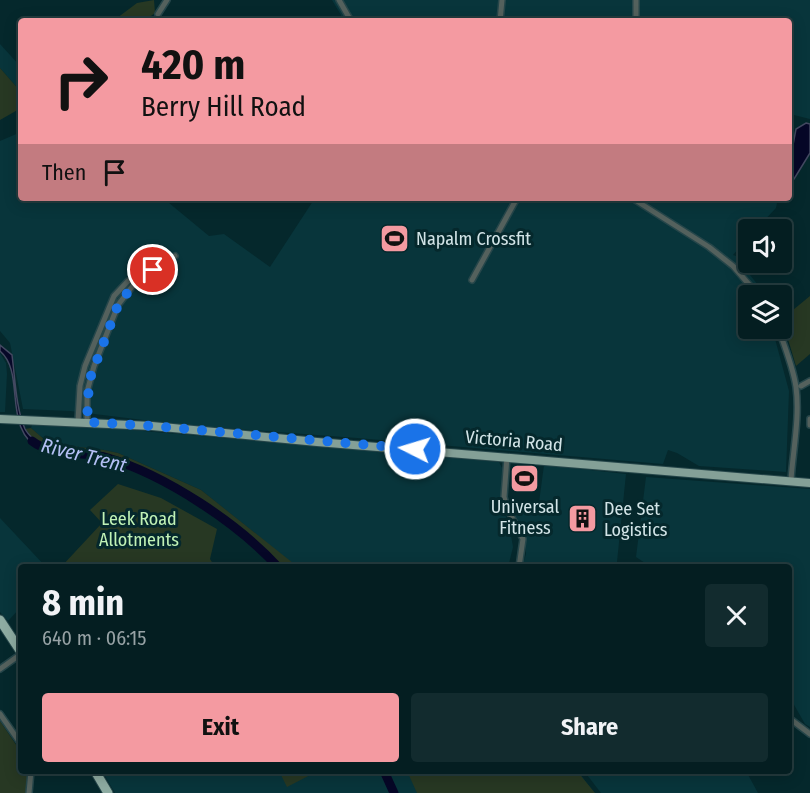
<!DOCTYPE html>
<meta charset="utf-8">
<style>
body{margin:0;font-family:"Fira Sans Condensed",sans-serif;background:#122b2e;color:#f1f3f6;height:100vh;display:flex;flex-direction:column;font-size:22px;white-space:nowrap}
*{box-sizing:border-box;margin:0}
p{font-size:20px;color:#97a2a5}
.icon{flex:none;width:33px;height:33px;fill:none;stroke:currentColor;stroke-width:2;stroke-linecap:round;stroke-linejoin:round}
.map{position:relative;flex:1;overflow:hidden}
.drawer{position:absolute;left:18px;top:564px;width:774px;height:210px;display:flex;flex-direction:column;background:#041e21;border-radius:6px;box-shadow:0 3px 15px #0003,0 0 0 2px #253c3f}
.drawer>*{flex:none}
.banner{position:absolute;left:18px;top:18px;width:774px;height:183px;border-radius:6px;box-shadow:0 3px 15px #0003,0 0 0 2px #253c3f;background:#f49aa1;color:#111;overflow:hidden}
.tools{position:absolute;left:738px;top:219px;display:grid;gap:12px}
.tools a{display:grid;place-items:center;width:54px;height:54px;border-radius:6px;background:#041e21;box-shadow:0 3px 15px #0003,0 0 0 2px #253c3f;font-size:30px}
.pin{position:absolute;display:grid;place-items:center;width:51px;height:51px;color:#fff;margin:-26px;border:3px solid #fff;border-radius:50%;box-shadow:0 2px 6px #0007}
.me{position:absolute;width:66px;margin:-33px;rotate:275deg;stroke-linejoin:round;filter:drop-shadow(0 0 4px #0008)}
.turn{display:flex;align-items:center;gap:21px;height:126px;padding:0 24px;font-size:27px}
.turn .icon{width:78px;height:78px;stroke-width:2.5}
.turn b{display:block;font-size:42px;line-height:51px}
.then{display:flex;align-items:center;height:57px;padding:0 24px;background:#0003;gap:12px;font-size:22px}
.round{display:grid;place-items:center;flex:none;width:63px;height:63px;border-radius:6px;background:#122b2e}
.summary{display:flex;align-items:center;justify-content:space-between;height:102px;padding:0 24px}
h1{font-size:36px;font-weight:700;line-height:45px}
.primary-button{display:flex;gap:12px;margin-top:auto;padding:12px 24px}
.primary-button a{flex:1;height:69px;border-radius:6px;background:#f49aa1;color:#111;font-size:24px;font-weight:700;line-height:69px;text-align:center}
.primary-button a+a{background:#122b2e;color:#f1f3f6}
.map>svg:first-child{display:block}
.built{fill:#08353b}
.green{fill:#273823}
.water{fill:#060727;stroke:#434961;stroke-width:1.5}
.lines{fill:none;stroke-linecap:round;stroke-linejoin:round}
.river{stroke:#060727;stroke-width:9}
.minor-casing{stroke:#26464a;stroke-width:8}
.primary-casing{stroke:#26464a;stroke-width:10}
.trunk-casing{stroke:#26464a;stroke-width:11}
.minor{stroke:#54615d;stroke-width:5}
.primary{stroke:#84a097;stroke-width:8}
.trunk{stroke:#8eaca2;stroke-width:9}
.route{stroke:#1a73e8;stroke-width:10;stroke-dasharray:0 18}
.labels{text-anchor:middle;dominant-baseline:central;stroke-width:6;stroke-linejoin:round;paint-order:stroke}
.poi-label{font-size:18px;fill:#d2e4e7;stroke:#05282c;text-anchor:start}
.street-label{font-size:18px;fill:#d2e4e7;stroke:#05282c}
.park-label{font-size:18px;fill:#c1f2b6;stroke:#05282c}
.water-label{font-size:20px;font-style:italic;fill:#b4c0f5;stroke:#05282c}
</style>
<div class="map">
<svg width="810" height="793" viewBox="0 0 810 793">
<rect width="100%" height="100%" fill="#05282c"/>
<path class="built" d="M 332,0 L 810,0 L 810,119 L 790,114 L 789,121 L 789,21 L 338,21 L 341,19 L 341,15 Z
M 0,44 L 21,67 L 21,92 L 0,68 Z
M 21,132 L 21,198 L 163,198 L 209,236 L 224,234 L 270,267 L 315,198 L 778,198 L 776,208 L 756,229 L 748,230 L 748,238 L 733,255 L 736,256 L 739,254 L 745,259 L 742,265 L 766,295 L 748,296 L 748,328 L 782,328 L 782,323 L 784,327 L 774,335 L 789,391 L 786,472 L 699,466 L 677,453 L 668,450 L 663,464 L 357,438 L 184,425 L 70,411 L 23,409 L 10,343 L 0,331 L 0,141 Z
M 0,353 L 6,363 L 7,374 L 5,412 L 0,412 Z
M 32,425 L 120,429 L 499,462 L 502,468 L 501,505 L 509,524 L 513,547 L 508,567 L 297,567 L 201,490 L 118,453 L 104,450 L 54,444 L 40,436 L 31,428 Z
M 544,465 L 626,474 L 617,562 L 624,567 L 522,567 L 526,554 L 526,539 L 511,508 L 538,510 Z
M 646,477 L 810,489 L 810,727 L 805,724 L 789,696 L 789,567 L 651,567 L 636,557 Z
M 0,518 L 46,567 L 21,567 L 21,607 L 8,621 L 0,612 Z
M 102,771 L 578,771 L 594,793 L 115,793 Z
M 584,771 L 746,771 L 758,793 L 601,793 Z"/>
<path class="green" d="M 154,0 L 155,13 L 144,21 L 113,21 L 137,3 Z
M 0,68 L 21,92 L 21,108 L 0,120 Z
M 810,296 L 810,354 L 796,366 L 782,319 Z
M 31,428 L 46,441 L 54,444 L 104,450 L 118,453 L 201,490 L 298,567 L 282,567 C 235,519 178,479 114,457 C 90,449 60,456 38,443 C 32,439 30,434 25,429 Z
M 118,484 L 161,498 L 217,529 L 210,559 L 215,567 L 61,567 L 102,523 L 90,510 Z
M 0,721 L 21,752 L 21,771 L 27,771 L 28,785 L 26,793 L 0,793 Z
M 279,771 L 318,771 L 287,787 Z
M 407,771 L 577,771 L 595,793 L 417,793 Z"/>
<path class="water" d="M 806,123 L 810,124 L 810,153 L 794,179 L 789,180 L 789,166 L 796,129 Z
M 0,345 L 12,355 C 15,378 16,409 25,429 C 29,437 39,442 43,451 C 0,430 27,374 0,351 Z"/>
<g class="lines">
<path class="river" d="M 32,441 C 52,457 84,451 108,458 C 165,475 238,523 278,567
M 384,771 L 394,793"/>
<defs>
<path id="minor" d="M 339,0 L 351,21
M 158,14 L 167,0
M 500,21 L 502,0
M 636,21 L 636,0
M 632,198 L 709,247 L 733,266 L 759,296
M 472,280 L 517,198
M 778,328 C 785,347 793,367 796,387 C 800,417 793,450 791,480
M 801,386 L 810,381
M 810,419 L 810,425
M 78,421 L 80,386 L 85,366 L 114,296 L 128,281 L 138,279 L 175,256
M 87,422 L 87,392 L 94,366 L 118,305 L 138,279
M 507,457 L 504,497 L 507,508 L 523,539 L 519,567
M 0,669 L 21,654
M 0,714 L 21,744
M 789,718 L 810,734
M 29,793 L 31,771"/>
<path id="primary" d="M 0,419 L 152,426 L 317,442 L 810,483"/>
<path id="trunk" d="M 0,620 L 21,652
M 95,771 L 108,793"/>
</defs>
<use href="#minor" class="minor-casing"/>
<use href="#primary" class="primary-casing"/>
<use href="#trunk" class="trunk-casing"/>
<use href="#minor" class="minor"/>
<use href="#primary" class="primary"/>
<use href="#trunk" class="trunk"/>
</g>
<g class="lines">
<path class="route" d="M 153,270 L 138,279 L 118,305 L 89,381 L 87,422 L 152,426 L 415,449"/>
</g>
<defs>
<symbol id="stadium-square" viewBox="-11 -11 22 22"><rect x="-9" y="-9" width="18" height="18" rx="4" fill="#f49aa1" stroke="#05282c"/><path d="M0-5a6.5 5 0 1 0 0 10a6.5 5 0 1 0 0-10ZM-3.5-1.8h7v3.6h-7Z" fill="#111"/></symbol>
<symbol id="building-square" viewBox="-11 -11 22 22"><rect x="-9" y="-9" width="18" height="18" rx="4" fill="#f49aa1" stroke="#05282c"/><path d="M-4-6H4V6H1V3H-1V6H-4ZM-2.5-4.3h1.7v1.8h-1.7ZM.8-4.3h1.7v1.8H.8ZM-2.5-1h1.7V.8h-1.7ZM.8-1h1.7V.8H.8Z" fill="#111"/></symbol>
</defs>
<g fill-rule="evenodd">
<use href="#stadium-square" x="378" y="222" width="33" height="33"/>
<use href="#stadium-square" x="508" y="462" width="33" height="33"/>
<use href="#building-square" x="566" y="502" width="33" height="33"/>
</g>
<g class="labels">
<g class="poi-label">
<text x="416" y="239">Napalm Crossfit</text>
<text x="525" y="507" text-anchor="middle">Universal<tspan x="525" dy="21">Fitness</tspan></text>
<text x="604" y="509">Dee Set<tspan x="604" dy="21">Logistics</tspan></text>
</g>
<g class="street-label">
<text transform="translate(514 441) rotate(5)">Victoria Road</text>
</g>
<g class="park-label">
<text x="139" y="519">Leek Road<tspan x="139" dy="21">Allotments</tspan></text>
</g>
<g class="water-label">
<text transform="translate(84 455) rotate(14)">River Trent</text>
</g>
</g>
</svg>
<div class="tools">
<a><svg class="icon" aria-label="sound" viewBox="0 0 24 24"><path d="M4 9h4l5-4v14l-5-4H4zM17 9q2 3 0 6"/></svg></a>
<a><svg class="icon" aria-label="layers" viewBox="0 0 24 24"><path d="M12 4l9 5-9 5-9-5zM3 14l9 5 9-5"/></svg></a>
</div>
<div class="pin" style="left:153px;top:270px;background:#d93025"><svg class="icon" aria-label="arrive" viewBox="0 0 24 24"><path d="M6 21V4h12l-3 4 3 4H6"/></svg></div>
<svg class="me" style="left:415px;top:449px" viewBox="-20 -20 40 40"><circle r="17" fill="#1a73e8" stroke="#fff" stroke-width="3"/><path d="M0-11L8 9 0 5-8 9z" fill="#fff"/></svg>
<div class="banner">
<div class="turn"><svg class="icon" aria-label="right" viewBox="0 0 24 24"><path d="M7 20v-9h11M14 6l5 5-5 5"/></svg><div><b>420 m</b>Berry Hill Road</div></div>
<div class="then">Then<svg class="icon" aria-label="arrive" viewBox="0 0 24 24"><path d="M6 21V4h12l-3 4 3 4H6"/></svg></div>
</div>
<section class="drawer">
<div class="summary"><div><h1>8 min</h1><p>640 m · 06:15</p></div><a class="round"><svg class="icon" aria-label="close" viewBox="0 0 24 24"><path d="M6 6l12 12M18 6L6 18"/></svg></a></div>
<div class="primary-button"><a>Exit</a><a>Share</a></div>
</section>
</div>
